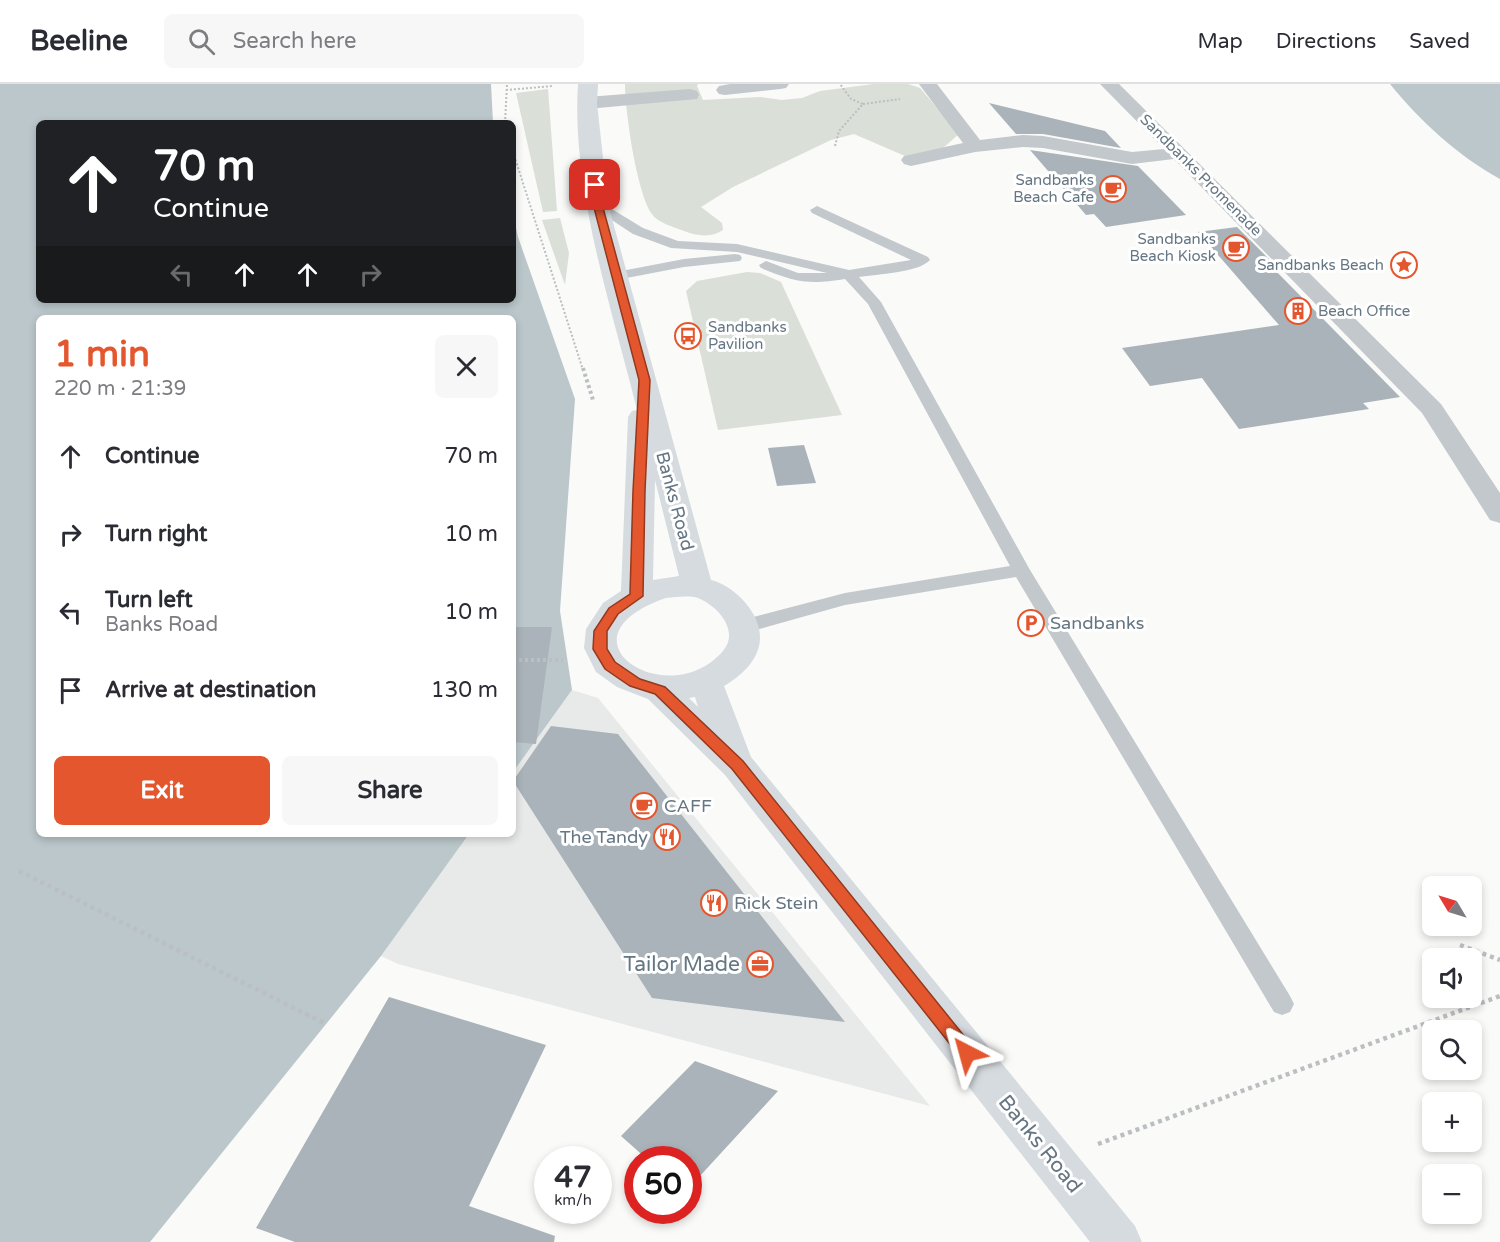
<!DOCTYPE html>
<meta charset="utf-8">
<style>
body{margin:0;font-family:"Varela Round",sans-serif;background:#f7f7f7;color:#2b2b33;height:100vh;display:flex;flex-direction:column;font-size:22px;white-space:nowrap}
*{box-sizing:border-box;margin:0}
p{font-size:20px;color:#7c7c81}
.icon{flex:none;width:33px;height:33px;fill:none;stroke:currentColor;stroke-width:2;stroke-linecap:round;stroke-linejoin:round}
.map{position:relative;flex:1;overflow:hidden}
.drawer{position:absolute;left:36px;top:231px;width:480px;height:522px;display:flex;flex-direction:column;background:#fff;border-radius:9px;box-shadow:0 3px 9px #0003}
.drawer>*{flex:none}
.hud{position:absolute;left:36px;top:36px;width:480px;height:183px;border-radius:9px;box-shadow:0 3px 9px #0003;background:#202124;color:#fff;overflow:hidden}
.needle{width:39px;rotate:308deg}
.buttons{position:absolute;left:1422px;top:792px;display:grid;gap:12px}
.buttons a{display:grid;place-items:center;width:60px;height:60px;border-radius:9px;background:#fff;box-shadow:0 3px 9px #0003;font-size:30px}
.speed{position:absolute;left:534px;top:1062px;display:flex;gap:12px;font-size:30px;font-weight:700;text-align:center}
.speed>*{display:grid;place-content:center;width:78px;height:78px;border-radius:50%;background:#fff;box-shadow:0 3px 9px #0003;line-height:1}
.speed small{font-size:15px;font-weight:400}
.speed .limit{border:9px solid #d22;background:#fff;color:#111}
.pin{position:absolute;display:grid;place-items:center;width:51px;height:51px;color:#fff;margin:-26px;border-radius:12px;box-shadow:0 3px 9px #0006}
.me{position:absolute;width:66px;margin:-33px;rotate:321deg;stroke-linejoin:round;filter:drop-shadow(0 0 4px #0008)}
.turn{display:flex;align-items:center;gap:21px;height:126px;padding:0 18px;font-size:27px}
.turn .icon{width:78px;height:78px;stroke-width:2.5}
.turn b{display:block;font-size:42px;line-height:51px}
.lanes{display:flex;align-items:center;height:57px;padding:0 18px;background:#0003;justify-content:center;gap:30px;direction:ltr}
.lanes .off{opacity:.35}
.round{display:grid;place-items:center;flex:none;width:63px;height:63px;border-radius:9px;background:#f7f7f7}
.summary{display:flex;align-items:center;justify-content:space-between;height:102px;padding:0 18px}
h1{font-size:36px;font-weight:700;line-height:45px;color:#e4572e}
.action{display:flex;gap:12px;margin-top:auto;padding:12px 18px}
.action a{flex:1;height:69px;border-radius:9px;background:#e4572e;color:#fff;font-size:24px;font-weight:700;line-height:69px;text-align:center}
.action a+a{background:#f7f7f7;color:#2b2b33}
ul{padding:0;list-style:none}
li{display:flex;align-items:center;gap:18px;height:78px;padding:0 18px}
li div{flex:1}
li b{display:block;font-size:22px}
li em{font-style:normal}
header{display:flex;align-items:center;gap:36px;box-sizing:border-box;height:84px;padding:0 30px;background:#fff;border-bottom:2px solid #e1e1e2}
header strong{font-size:28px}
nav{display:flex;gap:33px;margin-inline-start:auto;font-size:21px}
.search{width:420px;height:54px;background:#f7f7f7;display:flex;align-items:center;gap:15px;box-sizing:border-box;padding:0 21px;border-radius:9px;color:#7c7c81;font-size:22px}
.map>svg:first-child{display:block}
.built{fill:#e8e9e9}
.green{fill:#dadfd7}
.water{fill:#bbc7cb}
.building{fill:#aab3b9}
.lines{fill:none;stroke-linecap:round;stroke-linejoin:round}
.path-far2{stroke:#bbbfc2;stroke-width:2;stroke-dasharray:2 2;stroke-linecap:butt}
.path-far1{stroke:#bbbfc2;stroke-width:4;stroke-dasharray:3 3;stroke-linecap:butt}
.path{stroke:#bbbfc2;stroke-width:4.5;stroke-dasharray:4 4;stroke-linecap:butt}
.service{fill:#c3c8cc;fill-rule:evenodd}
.pedestrian{fill:#c3c8cc;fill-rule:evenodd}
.secondary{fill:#d6dbdf;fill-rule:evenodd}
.route{fill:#e4572e;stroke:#94391e;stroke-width:1.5}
.labels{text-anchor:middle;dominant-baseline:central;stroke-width:6;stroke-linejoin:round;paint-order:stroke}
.far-street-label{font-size:15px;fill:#657683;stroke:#fff}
.far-poi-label{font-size:15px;fill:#657683;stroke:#fff;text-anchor:end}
.street-label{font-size:18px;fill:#657683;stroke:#fff}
.poi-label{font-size:18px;fill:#657683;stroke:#fff;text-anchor:start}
.near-poi-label{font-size:21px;fill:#657683;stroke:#fff;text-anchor:end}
.near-street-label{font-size:21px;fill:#657683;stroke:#fff}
</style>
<header>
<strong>Beeline</strong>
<div class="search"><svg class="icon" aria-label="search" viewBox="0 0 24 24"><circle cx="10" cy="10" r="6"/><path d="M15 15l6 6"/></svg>Search here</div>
<nav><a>Map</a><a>Directions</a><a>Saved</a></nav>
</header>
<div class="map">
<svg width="1500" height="1158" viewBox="0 0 1500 1158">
<rect width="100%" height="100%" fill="#fafaf8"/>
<path class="built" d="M 572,606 L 598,614 L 930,1022 L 398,880 L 381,872 L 469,750 L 513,750 L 513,688 Z"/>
<path class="green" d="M 625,0 L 698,0 L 697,2 L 703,16 L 760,13 L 782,16 L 802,14 L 820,7 L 874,0 L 908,0 L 920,4 L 959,50 L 943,64 L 905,72 L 854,50 L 831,56 L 733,103 L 701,123 L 722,139 L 723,146 C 711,154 697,152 684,147 C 674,143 658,139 652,130 C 637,110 625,27 625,0 Z
M 548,5 L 557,127 L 543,128 L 516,9 Z
M 560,134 L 569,169 L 565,201 L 542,136 Z
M 747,188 L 760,189 L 781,198 L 842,331 L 718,346 L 686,207 L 697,197 Z"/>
<path class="water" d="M 0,0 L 491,0 L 493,39 L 39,39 L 39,216 L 513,216 L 513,130 L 518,153 L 575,315 L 560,527 L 572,606 L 513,688 L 513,234 L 39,234 L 39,750 L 469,750 L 381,872 L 150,1158 L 0,1158 Z
M 1390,0 L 1500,0 L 1500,95 C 1458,72 1420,37 1390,0 Z"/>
<path class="building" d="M 989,19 L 1105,47 L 1121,64 L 1043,50 L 1016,50 Z
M 1030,66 L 1138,82 L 1186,131 L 1106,143 L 1094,130 L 1086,131 Z
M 1237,143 L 1274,180 L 1270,181 L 1400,313 L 1363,319 L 1369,325 L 1239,345 L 1202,294 L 1150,302 L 1122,264 L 1279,241 L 1198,148 Z
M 804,361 L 816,399 L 777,402 L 768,364 Z
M 513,543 L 552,543 L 536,660 L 513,658 Z
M 551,642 L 618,650 L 845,938 L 652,914 L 513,697 Z
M 389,913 L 546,961 L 469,1122 L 555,1152 L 554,1158 L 295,1158 L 256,1144 Z
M 695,977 L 778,1007 L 688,1105 L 688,1076 L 648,1076 L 621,1052 Z"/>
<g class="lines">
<path class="path-far2" d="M 506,6 L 553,2
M 863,20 L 900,15
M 505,39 L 507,0
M 835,62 L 839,47 L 863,20 L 851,15 L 840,0
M 513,68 L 583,286"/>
<path class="path-far1" d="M 583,284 L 593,316
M 513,576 L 563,576"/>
<path class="path" d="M 19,787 L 326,940
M 1460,861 L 1500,876
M 1098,1060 L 1500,912"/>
<path class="service" d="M 597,116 L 643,144 L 678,157 L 737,160 L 849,186 L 911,176 L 812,129 L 810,126 L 817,122 L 928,173 L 930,176 C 918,189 877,190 859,193 L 881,218 L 1030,486 L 1290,912 L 1294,920 L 1290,928 L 1282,931 L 1274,928 L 1016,493 L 845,521 L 745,549 L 738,547 L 735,542 L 738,537 L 845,509 L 1010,482 L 868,220 L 845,195 C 808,201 795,198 761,184 L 759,181 L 766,177 L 798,189 L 827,189 L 737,168 L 671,164 L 633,150 L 592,123 L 590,120 Z
M 735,170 L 740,171 L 742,174 L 740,177 L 684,183 L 616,196 L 609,192 L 616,188 L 684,175 Z"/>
<path class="pedestrian" d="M 730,0 L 789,0 L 786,4 L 780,5 L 725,11 L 719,10 L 716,6 L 719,2 Z
M 919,0 L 937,0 L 980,56 L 1023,51 L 1043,52 L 1132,68 L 1164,65 L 1100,0 L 1119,0 L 1441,320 L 1500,409 L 1500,439 L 1490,436 L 1422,329 L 1174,75 L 1132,80 L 1043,64 L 1023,63 L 975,68 L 911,82 L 904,80 L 901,76 L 904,72 L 963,59 Z
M 690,5 L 697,7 L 699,11 L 697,15 L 587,25 L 580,23 L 578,19 L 580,15 L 587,13 Z"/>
<path class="secondary" d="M 578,0 L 598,0 L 597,19 L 608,120 L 711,496 C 723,499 733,506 742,515 C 773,548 762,580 724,602 L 751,673 L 1135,1142 L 1142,1158 L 1090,1158 L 725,691 L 648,615 L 617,603 L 596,588 L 584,564 L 586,545 L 603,519 L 621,507 L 628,333 L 632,327 L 637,326 C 612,224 571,105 578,0 ZM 655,396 L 679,492 L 653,496 ZM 666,514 C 676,513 689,511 698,514 C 718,522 740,547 723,567 C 668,631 550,554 666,514 ZM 695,613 L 698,623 L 689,614 Z"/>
</g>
<path class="route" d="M 592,99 L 600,101 L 602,120 L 650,296 L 645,407 L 643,512 L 618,530 L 607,547 L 607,565 L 615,578 L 640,595 L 665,603 L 743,677 L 973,963 L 976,969 L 973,974 L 967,976 L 961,974 L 732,685 L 655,610 L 630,602 L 605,585 L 593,565 L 594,547 L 609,524 L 630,510 L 633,407 L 639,296 L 593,120 Z"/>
<defs>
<symbol id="cafe-ring" viewBox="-11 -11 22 22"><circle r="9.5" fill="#fff" stroke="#e4572e" stroke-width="1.5"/><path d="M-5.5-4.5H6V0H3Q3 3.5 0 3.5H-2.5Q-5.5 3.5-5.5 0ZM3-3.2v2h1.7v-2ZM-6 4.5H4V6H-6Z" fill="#e4572e"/></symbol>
<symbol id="sight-ring" viewBox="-11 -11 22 22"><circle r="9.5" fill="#fff" stroke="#e4572e" stroke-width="1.5"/><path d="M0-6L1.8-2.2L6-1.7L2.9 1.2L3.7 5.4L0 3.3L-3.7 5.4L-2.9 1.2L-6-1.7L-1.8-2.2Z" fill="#e4572e"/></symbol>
<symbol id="building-ring" viewBox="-11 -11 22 22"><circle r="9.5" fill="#fff" stroke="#e4572e" stroke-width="1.5"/><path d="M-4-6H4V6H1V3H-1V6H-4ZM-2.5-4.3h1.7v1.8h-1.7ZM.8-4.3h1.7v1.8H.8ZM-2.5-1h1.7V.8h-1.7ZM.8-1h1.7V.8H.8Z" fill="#e4572e"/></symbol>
<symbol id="bus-ring" viewBox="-11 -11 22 22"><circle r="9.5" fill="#fff" stroke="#e4572e" stroke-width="1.5"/><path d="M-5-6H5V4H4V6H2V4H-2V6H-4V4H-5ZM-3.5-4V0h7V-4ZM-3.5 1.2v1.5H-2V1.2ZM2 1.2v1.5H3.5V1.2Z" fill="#e4572e"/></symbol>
<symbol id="parking-ring" viewBox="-11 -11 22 22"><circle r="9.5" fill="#fff" stroke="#e4572e" stroke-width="1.5"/><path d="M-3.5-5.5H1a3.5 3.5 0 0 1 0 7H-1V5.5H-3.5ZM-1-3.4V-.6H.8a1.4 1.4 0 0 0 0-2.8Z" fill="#e4572e"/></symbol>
<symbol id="restaurant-ring" viewBox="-11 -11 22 22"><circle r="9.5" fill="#fff" stroke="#e4572e" stroke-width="1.5"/><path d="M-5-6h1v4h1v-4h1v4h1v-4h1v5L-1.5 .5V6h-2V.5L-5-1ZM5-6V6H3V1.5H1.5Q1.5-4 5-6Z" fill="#e4572e"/></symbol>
<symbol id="office-ring" viewBox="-11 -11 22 22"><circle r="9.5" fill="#fff" stroke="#e4572e" stroke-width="1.5"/><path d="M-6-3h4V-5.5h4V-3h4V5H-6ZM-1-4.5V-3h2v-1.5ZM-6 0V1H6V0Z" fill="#e4572e"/></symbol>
</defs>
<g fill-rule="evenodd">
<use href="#cafe-ring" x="1098" y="90" width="30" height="30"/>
<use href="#cafe-ring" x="1221" y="149" width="30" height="30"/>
<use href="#sight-ring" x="1389" y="166" width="30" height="30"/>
<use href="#building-ring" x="1283" y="212" width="30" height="30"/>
<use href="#bus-ring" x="673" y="237" width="30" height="30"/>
<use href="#parking-ring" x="1016" y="524" width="30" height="30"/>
<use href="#cafe-ring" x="629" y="707" width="30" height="30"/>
<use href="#restaurant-ring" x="652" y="738" width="30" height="30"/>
<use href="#restaurant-ring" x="699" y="804" width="30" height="30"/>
<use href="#office-ring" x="745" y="865" width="30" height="30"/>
</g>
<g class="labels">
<g class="far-street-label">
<text transform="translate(1201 91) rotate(45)">Sandbanks Promenade</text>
</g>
<g class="far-poi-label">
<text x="1094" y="96">Sandbanks<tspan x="1094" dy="17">Beach Cafe</tspan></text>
<text x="1216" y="155">Sandbanks<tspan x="1216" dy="17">Beach Kiosk</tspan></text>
<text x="1384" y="181">Sandbanks Beach</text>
<text x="1318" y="227" text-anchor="start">Beach Office</text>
<text x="708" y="243" text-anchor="start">Sandbanks<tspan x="708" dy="17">Pavilion</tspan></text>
</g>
<g class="street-label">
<text transform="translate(675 417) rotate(75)">Banks Road</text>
</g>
<g class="poi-label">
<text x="1050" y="539">Sandbanks</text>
<text x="664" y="722">CAFF</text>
<text x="648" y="753" text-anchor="end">The Tandy</text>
<text x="734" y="819">Rick Stein</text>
</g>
<g class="near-poi-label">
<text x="740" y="880">Tailor Made</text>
</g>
<g class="near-street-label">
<text transform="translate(1040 1060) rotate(51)">Banks Road</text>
</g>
</g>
</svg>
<div class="buttons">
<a><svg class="needle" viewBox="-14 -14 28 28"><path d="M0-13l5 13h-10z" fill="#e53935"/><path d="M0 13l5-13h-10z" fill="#7c7c81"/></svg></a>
<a><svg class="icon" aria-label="sound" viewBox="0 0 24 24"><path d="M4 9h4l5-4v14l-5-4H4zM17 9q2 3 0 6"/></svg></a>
<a><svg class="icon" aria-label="search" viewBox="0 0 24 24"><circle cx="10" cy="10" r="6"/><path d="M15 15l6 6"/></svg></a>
<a>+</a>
<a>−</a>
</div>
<div class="speed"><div>47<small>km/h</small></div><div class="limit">50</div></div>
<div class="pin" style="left:595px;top:101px;background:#d93025"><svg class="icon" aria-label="arrive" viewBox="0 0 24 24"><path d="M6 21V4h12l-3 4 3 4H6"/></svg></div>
<svg class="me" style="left:967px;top:969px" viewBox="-20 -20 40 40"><path d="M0-17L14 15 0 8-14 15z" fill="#e4572e" stroke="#fff" stroke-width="4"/></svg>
<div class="hud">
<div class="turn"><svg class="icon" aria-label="ahead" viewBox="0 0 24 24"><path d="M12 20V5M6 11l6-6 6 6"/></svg><div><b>70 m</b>Continue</div></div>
<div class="lanes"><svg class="icon off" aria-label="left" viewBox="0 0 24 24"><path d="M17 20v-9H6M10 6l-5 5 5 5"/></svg><svg class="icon" aria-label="ahead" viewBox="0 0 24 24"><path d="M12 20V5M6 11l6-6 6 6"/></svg><svg class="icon" aria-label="ahead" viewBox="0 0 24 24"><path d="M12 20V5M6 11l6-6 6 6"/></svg><svg class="icon off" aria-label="right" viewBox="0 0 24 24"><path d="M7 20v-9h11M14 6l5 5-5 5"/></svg></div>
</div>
<section class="drawer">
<div class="summary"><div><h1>1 min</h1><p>220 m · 21:39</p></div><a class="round"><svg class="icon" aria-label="close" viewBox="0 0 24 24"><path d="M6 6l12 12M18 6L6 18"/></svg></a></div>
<ul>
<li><svg class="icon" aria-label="ahead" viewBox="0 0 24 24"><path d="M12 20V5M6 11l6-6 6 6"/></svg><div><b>Continue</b></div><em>70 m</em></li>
<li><svg class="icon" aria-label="right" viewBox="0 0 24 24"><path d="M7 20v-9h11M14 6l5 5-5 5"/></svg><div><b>Turn right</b></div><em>10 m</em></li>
<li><svg class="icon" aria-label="left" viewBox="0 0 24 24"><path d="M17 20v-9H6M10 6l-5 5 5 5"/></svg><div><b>Turn left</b><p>Banks Road</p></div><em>10 m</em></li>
<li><svg class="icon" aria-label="arrive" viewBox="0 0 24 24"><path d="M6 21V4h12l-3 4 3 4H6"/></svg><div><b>Arrive at destination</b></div><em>130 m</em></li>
</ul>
<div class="action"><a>Exit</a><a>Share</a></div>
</section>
</div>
